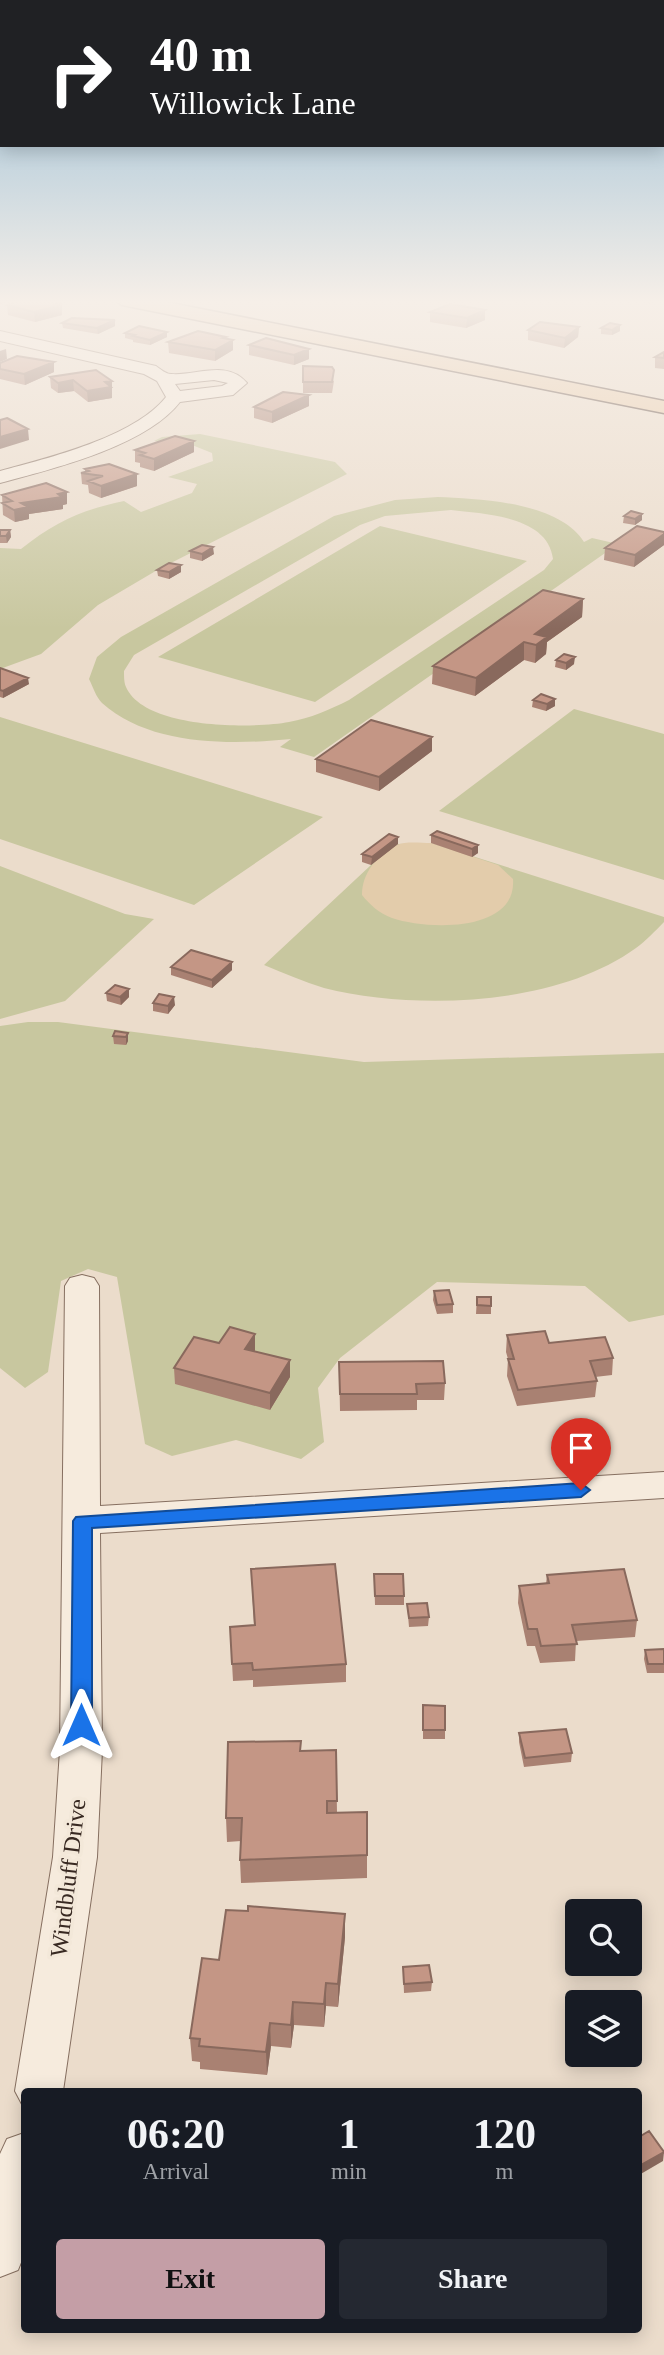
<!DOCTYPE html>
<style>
body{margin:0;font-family:"Times New Roman",serif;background:#242831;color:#f1f3f6;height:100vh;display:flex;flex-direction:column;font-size:26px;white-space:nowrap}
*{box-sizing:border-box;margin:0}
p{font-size:23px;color:#9ea1a6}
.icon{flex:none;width:38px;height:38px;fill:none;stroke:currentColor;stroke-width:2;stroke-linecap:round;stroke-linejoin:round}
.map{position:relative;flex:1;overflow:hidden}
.details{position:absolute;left:21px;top:2088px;width:621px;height:245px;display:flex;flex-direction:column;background:#171b24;border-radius:7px;box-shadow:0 4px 18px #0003}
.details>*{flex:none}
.hud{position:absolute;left:0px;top:0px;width:665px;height:147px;box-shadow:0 4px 18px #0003;background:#202124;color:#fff;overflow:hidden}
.tools{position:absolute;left:565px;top:1899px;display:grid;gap:14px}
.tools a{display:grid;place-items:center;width:77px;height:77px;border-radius:7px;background:#171b24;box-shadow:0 4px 18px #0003;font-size:35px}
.pin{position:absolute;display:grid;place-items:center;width:60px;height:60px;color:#fff;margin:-72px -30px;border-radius:50% 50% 50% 0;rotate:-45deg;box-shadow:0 0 7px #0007}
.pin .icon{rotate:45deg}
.me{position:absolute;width:77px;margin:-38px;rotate:0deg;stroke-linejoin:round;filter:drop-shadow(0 0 5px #0008)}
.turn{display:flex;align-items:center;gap:24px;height:147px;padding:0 35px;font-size:32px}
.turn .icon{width:91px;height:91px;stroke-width:2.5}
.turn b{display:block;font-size:49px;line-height:60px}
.eta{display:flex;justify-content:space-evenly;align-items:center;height:119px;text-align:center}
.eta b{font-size:42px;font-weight:700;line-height:49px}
.cta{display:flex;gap:14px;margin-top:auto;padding:14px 35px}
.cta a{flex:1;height:80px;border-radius:7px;background:#c49ea6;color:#111;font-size:28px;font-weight:700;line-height:80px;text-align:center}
.cta a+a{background:#242831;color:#f1f3f6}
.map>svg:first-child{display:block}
.green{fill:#c8c79f;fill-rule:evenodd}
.sand{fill:#e3ccab}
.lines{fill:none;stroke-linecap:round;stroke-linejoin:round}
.street-casing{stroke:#866f60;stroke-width:2}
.primary-casing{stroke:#543e34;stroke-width:3}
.street{fill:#f6ebdd;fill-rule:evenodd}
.primary{fill:#e9caa7;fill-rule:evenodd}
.wall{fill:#a98172}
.shaded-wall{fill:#89695d}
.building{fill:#c49685;stroke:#89695d;stroke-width:2}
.route{fill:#1a73e8;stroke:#114b97;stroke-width:2}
.labels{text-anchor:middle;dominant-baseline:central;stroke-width:7;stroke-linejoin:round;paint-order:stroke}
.near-street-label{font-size:24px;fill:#382922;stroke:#f3e8d9}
</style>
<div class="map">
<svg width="664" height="2355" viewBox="0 0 664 2355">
<rect width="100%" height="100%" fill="#ebdccb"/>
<path class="green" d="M 200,434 L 335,462 L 347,474 L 159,569 L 98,605 L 41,654 L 0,669 L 0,548 L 21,549 C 55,522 81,510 124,501 L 141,512 L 192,493 L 197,484 L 168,477 L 213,461 L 212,453 L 192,445 L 154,441 L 162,437 Z
M 438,497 C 481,499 559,502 584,542 L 592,538 L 618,544 L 314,757 L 280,747 L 291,739 C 230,745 150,746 102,703 C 96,697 93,687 89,679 L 97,657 L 121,637 L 334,516 L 395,500 ZM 451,510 C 485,514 548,516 553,559 L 544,570 L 349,700 C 329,710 311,718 289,722 C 252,729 144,729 126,687 C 124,683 124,676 124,671 L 134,655 L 360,525 L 385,516 Z
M 380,526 L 527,561 L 315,702 L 158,657 Z
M 574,709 L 664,734 L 664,880 L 439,811 Z
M 0,717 L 323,817 L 194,905 L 0,839 Z
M 431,843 L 664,917 L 664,922 C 655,931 646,941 636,948 C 556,1006 417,1011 324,988 C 304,982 284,973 264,965 L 371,865 L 398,844 Z
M 0,866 L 125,914 L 154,919 L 65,1001 L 0,1019 Z
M 28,1022 L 58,1022 L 364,1062 L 664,1053 L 664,1315 L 629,1322 L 585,1286 L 437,1282 L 340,1358 L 318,1388 L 324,1442 L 301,1459 L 236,1440 L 172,1456 L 145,1444 L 117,1277 L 88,1269 L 61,1281 L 48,1372 L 25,1388 L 0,1368 L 0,1026 Z"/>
<path class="sand" d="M 431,843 L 498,865 L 513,879 C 517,933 427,930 392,918 C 379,913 370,905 362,895 C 362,873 377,855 397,845 C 405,841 421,843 431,843 Z"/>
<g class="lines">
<defs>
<path id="street" d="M 0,331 L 156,366 C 160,369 166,374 171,374 C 197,376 227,359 247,383 L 233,395 L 180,402 C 146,446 53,469 0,483 L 0,471 C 49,458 134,437 166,397 L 157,381 L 144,374 L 0,341 ZM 214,380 L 228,383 L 222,386 L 180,391 L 175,384 Z
M 82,1275 L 94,1278 L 99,1286 L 100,1506 L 664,1472 L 664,1498 L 100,1533 L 102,1750 L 97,1857 L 63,2091 L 24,2091 L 24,2108 L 15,2091 L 53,1857 L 60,1750 L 65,1286 L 70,1278 Z
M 24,2133 L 24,2255 L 18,2270 L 0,2277 L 0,2154 L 7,2139 Z"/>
<path id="primary" d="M 113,299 L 151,299 L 664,401 L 664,413 L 122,305 Z"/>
</defs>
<use href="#street" class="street-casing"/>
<use href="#primary" class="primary-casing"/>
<use href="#street" class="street"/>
<use href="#primary" class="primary"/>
</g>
<path class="wall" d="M 62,299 L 62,315 L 35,322 L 8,315 L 7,305 L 30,300 Z
M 628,299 L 664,299 L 649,304 Z
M 430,312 L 485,320 L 466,328 L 430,322 Z
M 115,320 L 115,326 L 98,334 L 63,328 L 62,323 Z
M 579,327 L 578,337 L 564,348 L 528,340 L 528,330 Z
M 601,328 L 620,331 L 612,335 L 601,334 Z
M 167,332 L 167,337 L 150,345 L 133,342 L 133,340 L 125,338 L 125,333 Z
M 227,339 L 233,340 L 233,350 L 215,361 L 169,353 L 168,342 Z
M 249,345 L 309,359 L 294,365 L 249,355 Z
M 664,352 L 664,369 L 655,368 L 655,357 Z
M 54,362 L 54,372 L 25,385 L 0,379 L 0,363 Z
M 303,366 L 334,381 L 332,393 L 303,393 Z
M 50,377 L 112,381 L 112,398 L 88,402 L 74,391 L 58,393 L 51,388 Z
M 309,395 L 309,406 L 272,423 L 254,418 L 254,407 Z
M 135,450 L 194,452 L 154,471 L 140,467 L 140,463 L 135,462 Z
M 85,469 L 137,486 L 101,498 L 89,493 L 88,485 L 82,484 L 81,473 L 85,472 Z
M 2,495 L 67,504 L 63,505 L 63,509 L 29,514 L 29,519 L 15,522 L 3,515 Z
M 624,516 L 642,520 L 635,525 L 623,523 Z
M 0,530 L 10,530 L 11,537 L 7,543 L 0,543 Z
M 664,532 L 664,545 L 634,567 L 604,560 L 605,548 Z
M 190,551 L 214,554 L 202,561 L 190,558 Z
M 181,565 L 181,572 L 169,579 L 158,576 L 157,570 Z
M 583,599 L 582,617 L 547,642 L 546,654 L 535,663 L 524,660 L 475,696 L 432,684 L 433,666 Z
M 556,660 L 574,664 L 566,670 L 555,667 Z
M 0,668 L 29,684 L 3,698 L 0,697 Z
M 533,700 L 555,706 L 546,711 L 532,707 Z
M 432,751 L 379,791 L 316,772 L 316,759 Z
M 431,835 L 478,845 L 478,853 L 472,857 L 431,843 Z
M 398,844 L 371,865 L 362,862 L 362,854 Z
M 232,962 L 232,970 L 212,988 L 171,975 L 171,967 Z
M 129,989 L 129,997 L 121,1005 L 107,1001 L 106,993 Z
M 153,1003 L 175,1005 L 168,1014 L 153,1011 Z
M 128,1033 L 128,1041 L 126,1045 L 114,1044 L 113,1036 Z
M 434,1291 L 453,1304 L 453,1313 L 437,1314 L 433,1300 Z
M 477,1297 L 491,1306 L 491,1314 L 476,1314 Z
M 255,1334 L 255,1351 L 290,1377 L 270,1410 L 175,1384 L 174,1368 L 219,1343 Z
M 507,1335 L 549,1343 L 613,1358 L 612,1375 L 595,1377 L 597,1381 L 595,1397 L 517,1406 L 507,1376 L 508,1359 L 506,1352 Z
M 339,1362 L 445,1383 L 444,1400 L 417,1400 L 417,1410 L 340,1411 Z
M 251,1569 L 346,1664 L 346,1682 L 253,1687 L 253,1680 L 233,1681 L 230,1627 L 254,1625 Z
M 374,1574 L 404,1596 L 404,1605 L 375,1605 Z
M 547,1575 L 637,1620 L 635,1637 L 576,1641 L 575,1661 L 540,1663 L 535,1646 L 527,1646 L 518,1603 L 519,1586 L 546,1584 Z
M 407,1604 L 429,1617 L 428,1626 L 409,1627 Z
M 664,1649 L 664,1673 L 647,1673 L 644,1659 L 645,1650 Z
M 423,1705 L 445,1730 L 445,1739 L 423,1739 Z
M 519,1733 L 572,1753 L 571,1762 L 524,1767 L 519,1742 Z
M 336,1750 L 337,1813 L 367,1855 L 367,1878 L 241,1883 L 240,1860 L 241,1841 L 227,1842 L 226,1818 L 301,1751 Z
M 248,1911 L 345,1914 L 345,1937 L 338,2007 L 326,2006 L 324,2027 L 294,2025 L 291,2048 L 271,2046 L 267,2075 L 200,2069 L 200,2062 L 192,2061 L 190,2038 L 219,1960 Z
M 403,1967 L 432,1982 L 431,1991 L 404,1993 Z"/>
<path class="shaded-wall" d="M 0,299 L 7,299 L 7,302 L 0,304 Z
M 62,299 L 62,315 L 35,322 L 34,312 L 55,304 Z
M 650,299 L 664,299 L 664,300 L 649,304 Z
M 485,310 L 485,320 L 466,328 L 467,318 Z
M 115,320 L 115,326 L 98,334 L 97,328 Z
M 620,325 L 620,331 L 612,335 L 612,330 Z
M 579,327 L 578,337 L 564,348 L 565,338 Z
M 167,332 L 167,337 L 150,345 L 150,340 Z
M 226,337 L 227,344 L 233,340 L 233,350 L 215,361 L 215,350 L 223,338 Z
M 6,349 L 7,359 L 0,362 L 0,351 Z
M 309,349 L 309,359 L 294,365 L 294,355 Z
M 54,362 L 54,372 L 25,385 L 24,374 Z
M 73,380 L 74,391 L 58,393 L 58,383 Z
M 112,381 L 112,398 L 88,402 L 87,391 L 105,382 Z
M 309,395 L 309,406 L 272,423 L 272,412 Z
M 28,429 L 29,440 L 0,449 L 0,437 Z
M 194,441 L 194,452 L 154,471 L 154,459 Z
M 137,474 L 137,486 L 101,498 L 101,486 Z
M 67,492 L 67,504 L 63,505 L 63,509 L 29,514 L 29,519 L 15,522 L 14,510 L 21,503 Z
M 642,514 L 642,520 L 635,525 L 635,519 Z
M 10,530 L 11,537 L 7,543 L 6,536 Z
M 664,534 L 664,545 L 634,567 L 635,555 Z
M 213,547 L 214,554 L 202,561 L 202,554 Z
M 181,565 L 181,572 L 169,579 L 169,572 Z
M 583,599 L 582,617 L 547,642 L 546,654 L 535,663 L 536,645 L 535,634 Z
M 524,642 L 524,660 L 475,696 L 476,678 Z
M 575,657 L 574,664 L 566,670 L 566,663 Z
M 28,678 L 29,684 L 3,698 L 3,691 Z
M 555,699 L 555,706 L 546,711 L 547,704 Z
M 432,737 L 432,751 L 379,791 L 379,777 Z
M 398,837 L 398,844 L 371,865 L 372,857 Z
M 478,845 L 478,853 L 472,857 L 472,849 Z
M 232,962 L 232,970 L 212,988 L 212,980 Z
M 129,989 L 129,997 L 121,1005 L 120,997 Z
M 174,997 L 175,1005 L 168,1014 L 168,1006 Z
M 128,1033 L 128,1041 L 126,1045 L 126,1037 Z
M 255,1334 L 255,1350 L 246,1365 L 245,1349 Z
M 290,1360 L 290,1377 L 270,1410 L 270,1393 Z
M 345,1914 L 345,1937 L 338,2007 L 338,1984 Z
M 326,1983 L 326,2006 L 324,2027 L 324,2004 Z
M 293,2002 L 294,2025 L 291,2048 L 291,2025 Z
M 270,2023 L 271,2046 L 267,2075 L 266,2052 Z
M 664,2152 L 663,2161 L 639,2175 L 639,2166 Z"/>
<path class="building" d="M 21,299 L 30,300 L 33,299 L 61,299 L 55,304 L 62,305 L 34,312 L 7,305 Z
M 450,304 L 485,310 L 467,318 L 430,312 Z
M 72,318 L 115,320 L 97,328 L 62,323 Z
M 540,322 L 579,327 L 565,338 L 528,330 Z
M 610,323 L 620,325 L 612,330 L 601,328 Z
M 139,326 L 167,332 L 150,340 L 133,336 L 135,335 L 125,333 Z
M 198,331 L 226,337 L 223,338 L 233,340 L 215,350 L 168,342 Z
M 266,338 L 309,349 L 294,355 L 249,345 Z
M 664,352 L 664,358 L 655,357 Z
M 17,356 L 54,362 L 24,374 L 0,369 L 0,363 Z
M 303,366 L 332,367 L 334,370 L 332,382 L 303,382 Z
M 96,370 L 112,381 L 105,382 L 111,387 L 87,391 L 73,380 L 58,383 L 50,377 Z
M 283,392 L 309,395 L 272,412 L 254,407 Z
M 7,418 L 28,429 L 0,437 L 0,420 Z
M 175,436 L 194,441 L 154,459 L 140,455 L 145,453 L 135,450 Z
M 109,464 L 137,474 L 101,486 L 88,481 L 103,476 L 81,473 L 89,471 L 85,469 Z
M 46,483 L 67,492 L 58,494 L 62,497 L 21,503 L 28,507 L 14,510 L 2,503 L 12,501 L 2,495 Z
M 631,511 L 642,514 L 635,519 L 624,516 Z
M 637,526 L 664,532 L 664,534 L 635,555 L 605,548 Z
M 0,530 L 10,530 L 6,536 L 0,536 Z
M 202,545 L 213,547 L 202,554 L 190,551 Z
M 169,563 L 181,565 L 169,572 L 157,570 Z
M 543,590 L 583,599 L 535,634 L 547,637 L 536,645 L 524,642 L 476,678 L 433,666 Z
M 564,654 L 575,657 L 566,663 L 556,660 Z
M 0,668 L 28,678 L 3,691 L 0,690 Z
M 541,694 L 555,699 L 547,704 L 533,700 Z
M 371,720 L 432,737 L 379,777 L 316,759 Z
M 437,831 L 478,845 L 472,849 L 431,835 Z
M 389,834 L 398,837 L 372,857 L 362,854 Z
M 191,950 L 232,962 L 212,980 L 171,967 Z
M 115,985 L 129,989 L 120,997 L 106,993 Z
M 159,994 L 174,997 L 168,1006 L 153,1003 Z
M 115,1031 L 128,1033 L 126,1037 L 113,1036 Z
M 449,1290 L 453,1304 L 437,1305 L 434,1291 Z
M 477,1297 L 491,1297 L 491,1306 L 477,1305 Z
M 230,1327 L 255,1334 L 245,1349 L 290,1360 L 270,1393 L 174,1368 L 194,1337 L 219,1343 Z
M 545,1331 L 549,1343 L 605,1337 L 613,1358 L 590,1361 L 597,1381 L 518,1390 L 508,1359 L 514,1359 L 507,1335 Z
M 443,1361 L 445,1383 L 416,1384 L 417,1394 L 340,1394 L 339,1362 Z
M 335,1564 L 346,1664 L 253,1670 L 252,1663 L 232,1664 L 230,1627 L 255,1625 L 251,1569 Z
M 624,1569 L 637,1620 L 572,1625 L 577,1644 L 541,1646 L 537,1629 L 528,1629 L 519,1586 L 549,1583 L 547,1575 Z
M 374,1574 L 403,1574 L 404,1596 L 375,1596 Z
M 427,1603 L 429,1617 L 409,1618 L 407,1604 Z
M 664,1649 L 664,1664 L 648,1664 L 645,1650 Z
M 423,1705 L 445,1706 L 445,1730 L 423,1730 Z
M 566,1729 L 572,1753 L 525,1758 L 519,1733 Z
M 301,1741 L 300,1751 L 336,1750 L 337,1801 L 327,1801 L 327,1813 L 367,1812 L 367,1855 L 240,1860 L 242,1818 L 226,1818 L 228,1742 Z
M 248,1906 L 345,1914 L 338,1984 L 326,1983 L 324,2004 L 293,2002 L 291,2025 L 270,2023 L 266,2052 L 199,2046 L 200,2039 L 190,2038 L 202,1958 L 219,1960 L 226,1910 L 248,1911 Z
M 429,1965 L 432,1982 L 404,1984 L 403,1967 Z
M 649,2131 L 664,2152 L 639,2166 L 639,2137 Z"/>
<linearGradient id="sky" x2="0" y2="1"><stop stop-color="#8fb9d4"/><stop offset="0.48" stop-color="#f6efe8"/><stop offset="1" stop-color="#f6efe8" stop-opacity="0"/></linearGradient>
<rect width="664" height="629" fill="url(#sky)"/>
<path class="route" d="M 581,1483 L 590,1490 L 581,1497 L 92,1528 L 92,1725 L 88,1731 L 74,1731 L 71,1725 L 73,1521 L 76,1517 Z"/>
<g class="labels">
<g class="near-street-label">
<text transform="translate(68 1878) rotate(-83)">Windbluff Drive</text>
</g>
</g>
</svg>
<div class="tools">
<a><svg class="icon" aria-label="search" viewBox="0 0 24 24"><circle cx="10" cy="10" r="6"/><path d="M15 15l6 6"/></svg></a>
<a><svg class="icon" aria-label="layers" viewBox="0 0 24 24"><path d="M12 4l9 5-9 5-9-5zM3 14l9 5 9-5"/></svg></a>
</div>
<div class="pin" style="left:581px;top:1490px;background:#d93025"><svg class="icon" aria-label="arrive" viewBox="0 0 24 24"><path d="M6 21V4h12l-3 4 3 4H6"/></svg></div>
<svg class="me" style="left:81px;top:1725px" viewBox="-20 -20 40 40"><path d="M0-17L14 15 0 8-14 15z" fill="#1a73e8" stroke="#fff" stroke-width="4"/></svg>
<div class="hud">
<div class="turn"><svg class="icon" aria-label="right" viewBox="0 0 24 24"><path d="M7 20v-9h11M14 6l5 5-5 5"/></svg><div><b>40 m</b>Willowick Lane</div></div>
</div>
<section class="details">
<div class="eta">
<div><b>06:20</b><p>Arrival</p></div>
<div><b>1</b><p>min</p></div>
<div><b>120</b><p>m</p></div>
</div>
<div class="cta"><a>Exit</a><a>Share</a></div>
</section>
</div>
